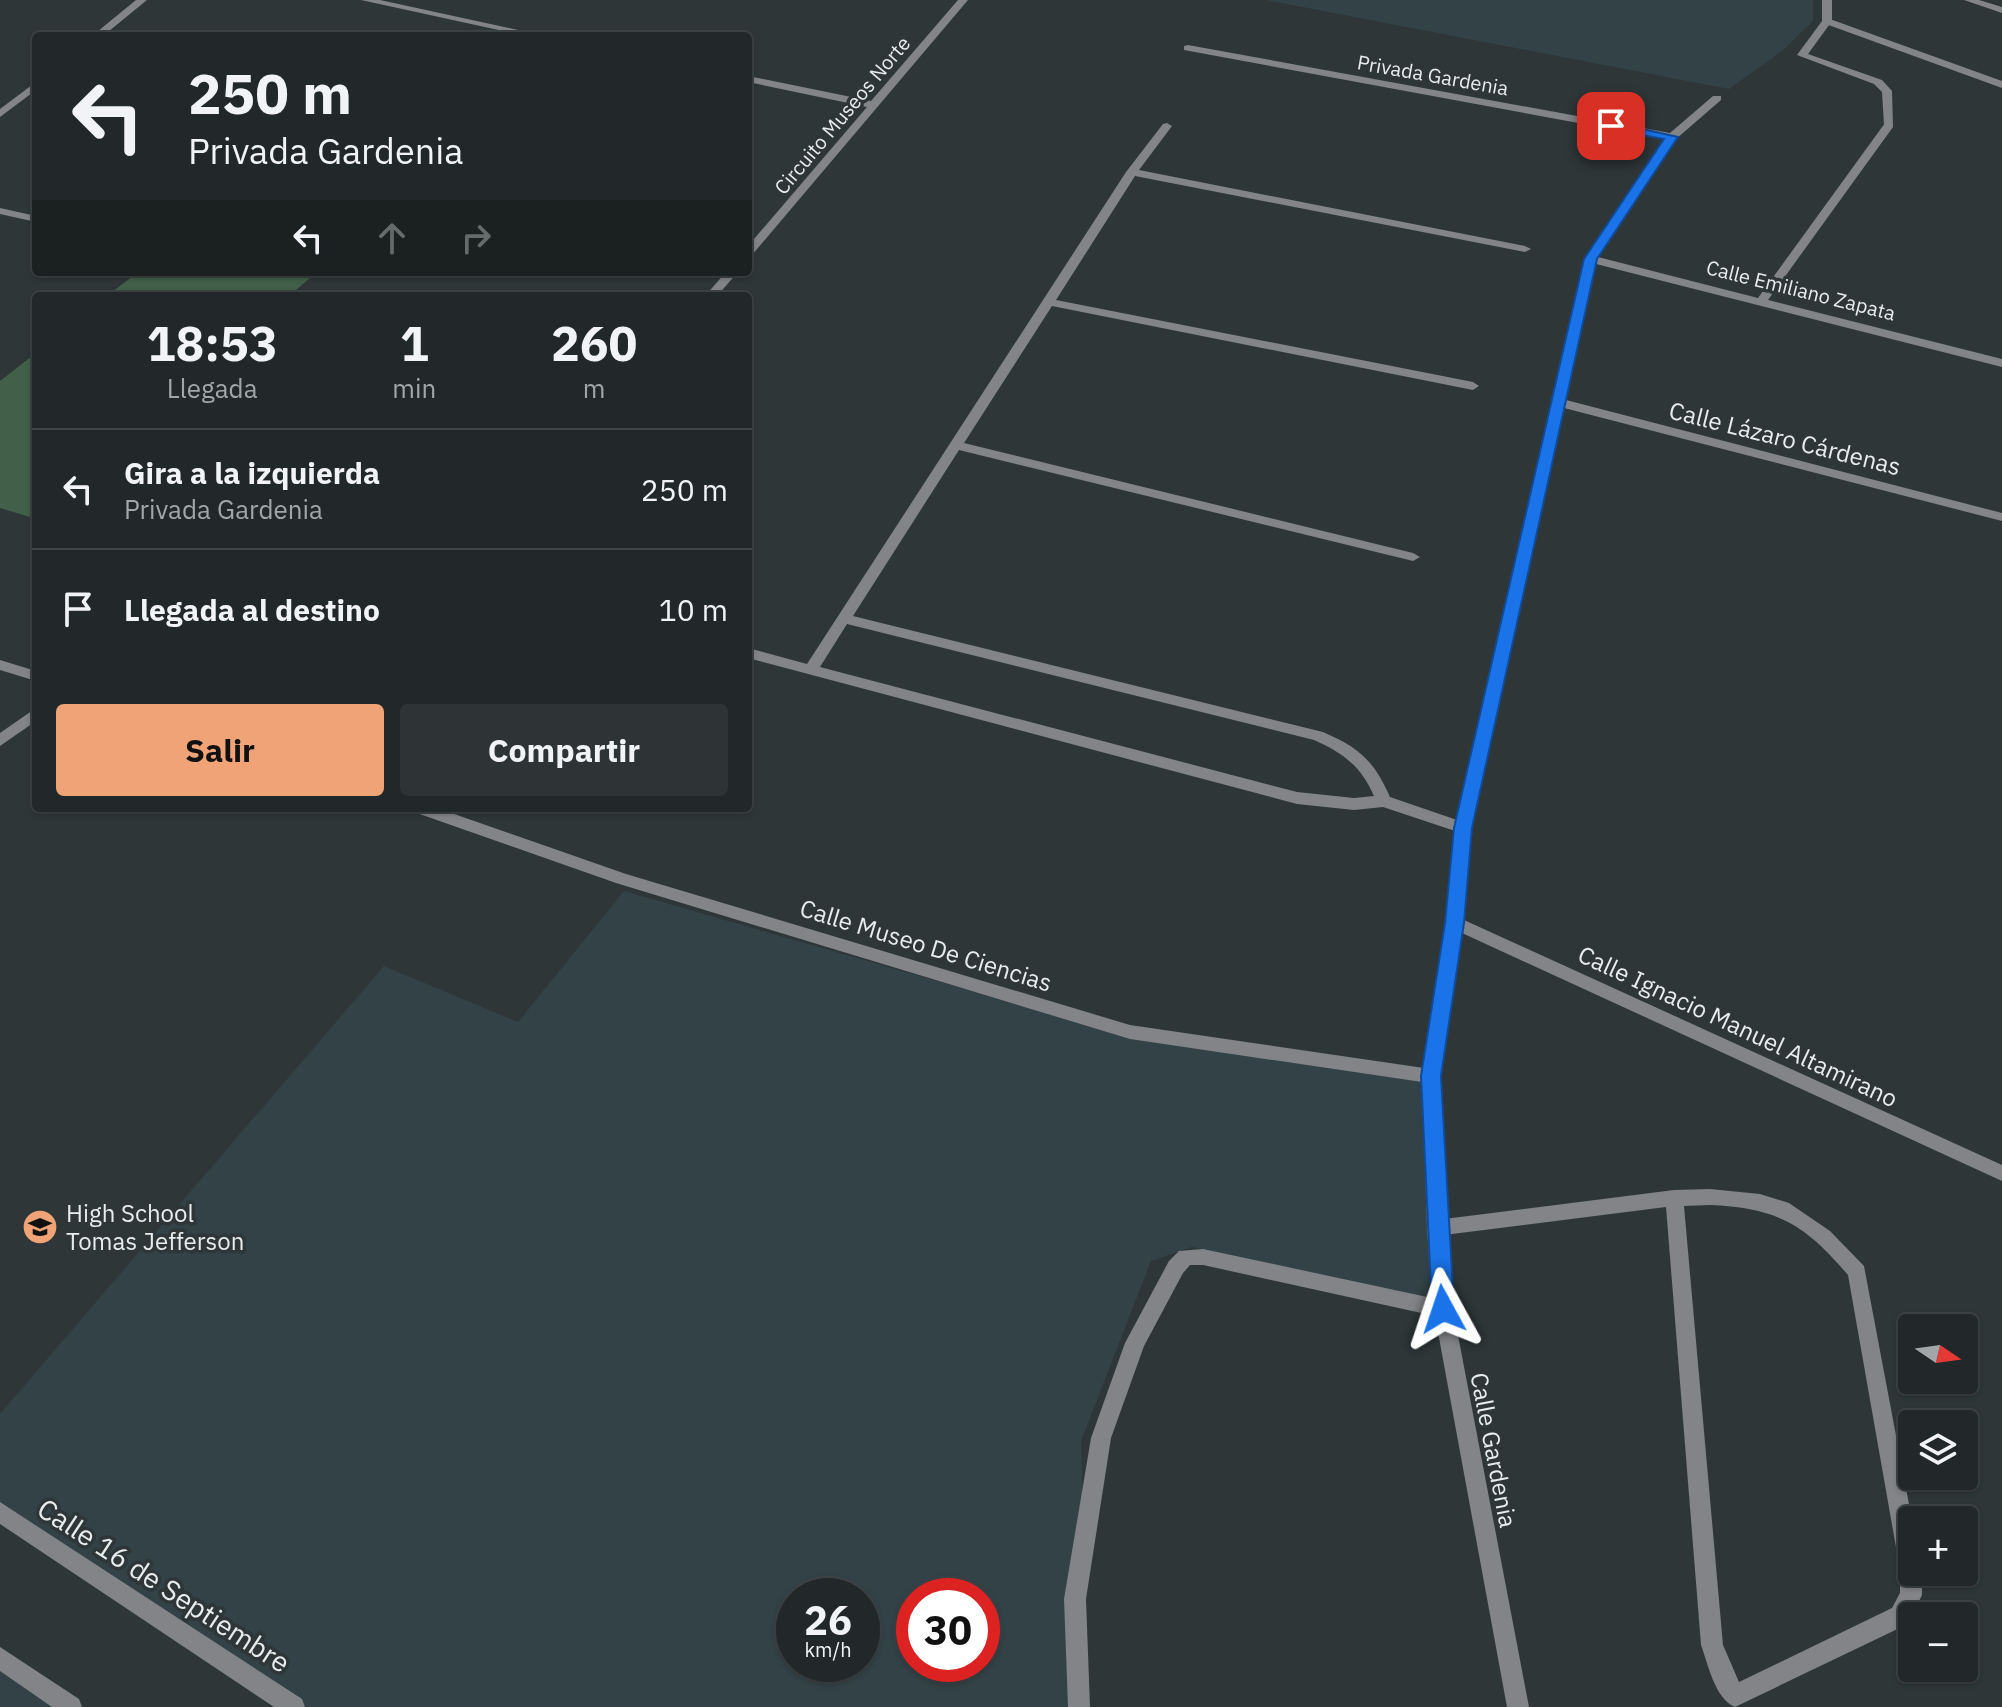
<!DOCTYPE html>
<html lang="es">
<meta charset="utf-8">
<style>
body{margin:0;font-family:"IBM Plex Sans",sans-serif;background:#2e3436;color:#f1f3f6;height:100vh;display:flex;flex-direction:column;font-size:30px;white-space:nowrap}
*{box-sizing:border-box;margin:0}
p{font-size:26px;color:#a2a6a8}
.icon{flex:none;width:44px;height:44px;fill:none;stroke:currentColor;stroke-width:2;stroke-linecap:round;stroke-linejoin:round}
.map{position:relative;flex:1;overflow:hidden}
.drawer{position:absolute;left:32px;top:292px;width:720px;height:520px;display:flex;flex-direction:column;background:#22282a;border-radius:8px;box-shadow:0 2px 6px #0004,0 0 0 2px #3f4447}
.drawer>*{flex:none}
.hud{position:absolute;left:32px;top:32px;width:720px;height:244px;border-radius:8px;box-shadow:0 2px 6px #0004,0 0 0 2px #3f4447;background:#22282a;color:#f1f3f6;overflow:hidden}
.needle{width:52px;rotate:103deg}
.controls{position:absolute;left:1898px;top:1314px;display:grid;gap:16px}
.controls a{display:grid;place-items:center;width:80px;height:80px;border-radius:8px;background:#22282a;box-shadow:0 2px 6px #0004,0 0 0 2px #3f4447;font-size:40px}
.speed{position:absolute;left:776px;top:1578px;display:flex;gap:16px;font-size:40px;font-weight:700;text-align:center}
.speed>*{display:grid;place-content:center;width:104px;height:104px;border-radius:50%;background:#22282a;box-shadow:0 2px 6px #0004,0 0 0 2px #3f4447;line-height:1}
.speed small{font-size:20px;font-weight:400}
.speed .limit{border:12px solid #d22;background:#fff;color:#111}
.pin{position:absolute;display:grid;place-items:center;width:68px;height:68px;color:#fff;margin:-34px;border-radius:16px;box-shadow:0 4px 12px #0006}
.me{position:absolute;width:88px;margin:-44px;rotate:355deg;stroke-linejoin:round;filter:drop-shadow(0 0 6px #0008)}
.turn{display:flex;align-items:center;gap:28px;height:168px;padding:0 24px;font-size:36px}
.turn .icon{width:104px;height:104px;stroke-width:2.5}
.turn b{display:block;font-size:56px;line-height:68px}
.lanes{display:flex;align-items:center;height:76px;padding:0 24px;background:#0003;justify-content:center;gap:40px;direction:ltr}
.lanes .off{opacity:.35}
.eta{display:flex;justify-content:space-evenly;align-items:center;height:136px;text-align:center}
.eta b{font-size:48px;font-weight:700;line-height:56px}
.primary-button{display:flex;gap:16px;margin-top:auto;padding:16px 24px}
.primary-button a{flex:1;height:92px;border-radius:8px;background:#efa377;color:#111;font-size:32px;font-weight:700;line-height:92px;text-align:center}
.primary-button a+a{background:#2e3436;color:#f1f3f6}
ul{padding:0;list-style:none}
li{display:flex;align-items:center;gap:24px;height:120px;padding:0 24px;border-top:2px solid #3f4447}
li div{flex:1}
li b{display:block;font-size:30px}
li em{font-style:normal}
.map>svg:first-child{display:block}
.built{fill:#334246;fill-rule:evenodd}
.green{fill:#426049}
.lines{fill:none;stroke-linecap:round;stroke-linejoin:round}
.service{fill:#828487;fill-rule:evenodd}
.pedestrian{fill:#828487;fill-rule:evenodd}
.minor{fill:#828487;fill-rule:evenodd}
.tertiary{fill:#828487;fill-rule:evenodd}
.route{fill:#1a73e8;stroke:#114b97;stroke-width:2}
.labels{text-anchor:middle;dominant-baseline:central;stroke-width:7;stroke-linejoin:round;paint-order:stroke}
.far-street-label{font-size:20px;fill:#e7eced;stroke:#2e3638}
.street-label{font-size:24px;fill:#e7eced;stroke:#2e3638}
.poi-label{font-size:24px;fill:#e7eced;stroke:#2e3638;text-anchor:start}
.near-street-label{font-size:28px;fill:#e7eced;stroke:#2e3638}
</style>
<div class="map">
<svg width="2002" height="1707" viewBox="0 0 2002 1707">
<rect width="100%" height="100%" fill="#2e3638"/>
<path class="built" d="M 1266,0 L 1813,0 L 1813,21 L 1782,51 L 1729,89 Z
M 624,891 L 1121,1034 L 1429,1077 L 1441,1308 L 1192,1247 L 1151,1261 L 1081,1441 L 1089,1707 L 306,1707 L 0,1505 L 0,1414 L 384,966 L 518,1022 ZM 794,1596 L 862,1596 L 862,1664 L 794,1664 ZM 914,1596 L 982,1596 L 982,1664 L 914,1664 Z
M 0,1658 L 71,1707 L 0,1707 Z"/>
<path class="green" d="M 138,272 L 317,272 L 289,296 L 107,296 Z
M 36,353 L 36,512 L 30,517 L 0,508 L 0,381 Z"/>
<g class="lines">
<path class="service" d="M 1710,1189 L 1760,1194 L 1789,1203 L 1830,1231 L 1864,1266 L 1912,1520 L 1912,1572 L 1922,1572 L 1922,1595 L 1908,1624 L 1735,1707 C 1715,1699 1708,1664 1701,1645 L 1666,1207 L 1436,1236 L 1429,1234 L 1427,1228 L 1429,1222 L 1436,1220 L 1674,1190 ZM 1710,1205 C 1777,1208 1805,1224 1848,1275 L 1900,1570 L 1900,1593 L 1892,1608 L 1739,1682 L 1723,1645 L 1684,1206 Z"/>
<path class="pedestrian" d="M 1822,0 L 1832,0 L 1832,21 L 1808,54 L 1882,80 L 1892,91 L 1893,127 L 1884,125 L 1882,92 L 1874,84 L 1797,55 L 1822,21 Z"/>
<path class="minor" d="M 136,0 L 147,0 L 103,36 L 92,36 Z
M 361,0 L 380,0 L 546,36 L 526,36 Z
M 958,0 L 968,0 L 752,255 L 748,256 L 748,246 L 867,107 L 748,82 L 748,76 L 871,101 Z
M 1964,0 L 1979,0 L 2002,7 L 2002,13 Z
M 1827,18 L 2002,81 L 2002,88 L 1823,23 L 1822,21 Z
M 1188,45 L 1670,133 L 1713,96 L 1721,96 L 1721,100 L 1676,139 L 1598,257 L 1758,298 L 1885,123 L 1893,123 L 1893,127 L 1768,300 L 2002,359 L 2002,367 L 1596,264 L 1566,400 L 2002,513 L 2002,521 L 1564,408 L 1471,828 L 1464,920 L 2002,1165 L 2002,1181 L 1462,933 L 1440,1076 L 1445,1228 L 1453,1309 L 1529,1707 L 1507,1707 L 1435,1316 L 1203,1265 L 1190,1265 L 1183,1273 L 1144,1346 L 1111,1438 L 1086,1599 L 1090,1707 L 1068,1707 L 1064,1599 L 1091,1438 L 1125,1343 L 1169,1261 L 1179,1251 L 1203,1249 L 1432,1298 L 1427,1228 L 1422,1082 L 1130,1039 L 616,883 L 414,812 L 412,808 L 437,808 L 626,874 L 1130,1025 L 1424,1068 L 1447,923 L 1455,831 L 1383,807 L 1354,810 L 1297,804 L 748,658 L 748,648 L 807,664 L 1126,172 L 1163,124 L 1167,123 L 1172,126 L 1139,170 L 1525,246 L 1531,249 L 1525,252 L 1135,176 L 1056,300 L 1473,382 L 1479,386 L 1473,390 L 1052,306 L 964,443 L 1413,553 L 1420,557 L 1413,561 L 959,450 L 853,616 L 1323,732 C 1360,748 1374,761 1390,797 L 1457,820 L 1585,259 L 1665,139 L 1184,50 L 1184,46 ZM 847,624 L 1314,740 C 1343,753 1361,766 1374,796 L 1354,798 L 1297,792 L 820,667 Z
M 36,82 L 36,90 L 0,117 L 0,109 Z
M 0,208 L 36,216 L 36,222 L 0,214 Z
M 726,272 L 738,272 L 717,296 L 705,296 Z
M 0,660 L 36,671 L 36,681 L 0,670 Z
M 36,708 L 36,721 L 0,746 L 0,733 Z"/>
<path class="tertiary" d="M 0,1502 L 302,1699 L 305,1707 L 274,1707 L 0,1524 Z
M 0,1647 L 79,1699 L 82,1707 L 52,1707 L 0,1671 Z"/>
</g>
<path class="route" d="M 1611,122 L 1678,137 L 1597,259 L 1472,828 L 1464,923 L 1441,1076 L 1454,1309 L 1451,1316 L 1443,1319 L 1435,1316 L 1432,1309 L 1421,1076 L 1445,923 L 1454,828 L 1584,259 L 1664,139 L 1607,129 L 1607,123 Z"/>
<defs>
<symbol id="school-disc" viewBox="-11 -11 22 22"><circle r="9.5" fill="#efa377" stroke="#2e3638"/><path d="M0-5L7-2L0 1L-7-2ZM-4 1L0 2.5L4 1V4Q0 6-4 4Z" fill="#111"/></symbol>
</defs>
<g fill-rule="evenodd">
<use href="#school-disc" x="20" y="1207" width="40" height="40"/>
</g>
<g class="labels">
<g class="far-street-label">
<text transform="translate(1433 75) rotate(10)">Privada Gardenia</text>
<text transform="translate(842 115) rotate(-50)">Circuito Museos Norte</text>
<text transform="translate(1801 290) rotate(14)">Calle Emiliano Zapata</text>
</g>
<g class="street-label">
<text transform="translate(1785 438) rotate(14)">Calle Lázaro Cárdenas</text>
<text transform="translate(926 945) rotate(17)">Calle Museo De Ciencias</text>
<text transform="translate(1738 1026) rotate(25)">Calle Ignacio Manuel Altamirano</text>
<text transform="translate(1494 1450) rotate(79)">Calle Gardenia</text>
</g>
<g class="poi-label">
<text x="66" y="1213">High School<tspan x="66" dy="28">Tomas Jefferson</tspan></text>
</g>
<g class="near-street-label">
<text transform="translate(164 1585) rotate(33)">Calle 16 de Septiembre</text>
</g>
</g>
</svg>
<div class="controls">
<a><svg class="needle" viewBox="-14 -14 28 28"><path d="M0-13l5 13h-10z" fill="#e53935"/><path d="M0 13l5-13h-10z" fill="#a2a6a8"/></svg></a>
<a><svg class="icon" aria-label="layers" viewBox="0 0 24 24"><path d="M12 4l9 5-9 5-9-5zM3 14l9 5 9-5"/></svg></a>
<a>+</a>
<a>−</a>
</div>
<div class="speed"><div>26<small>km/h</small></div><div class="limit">30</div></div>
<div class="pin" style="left:1611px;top:126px;background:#d93025"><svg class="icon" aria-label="arrive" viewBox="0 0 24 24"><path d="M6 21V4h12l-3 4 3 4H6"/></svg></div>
<svg class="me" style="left:1443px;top:1309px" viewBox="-20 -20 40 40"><path d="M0-17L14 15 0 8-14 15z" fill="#1a73e8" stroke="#fff" stroke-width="4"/></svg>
<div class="hud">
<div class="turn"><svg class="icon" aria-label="left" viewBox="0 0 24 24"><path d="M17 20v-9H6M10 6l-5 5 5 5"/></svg><div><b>250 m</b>Privada Gardenia</div></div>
<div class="lanes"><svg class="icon" aria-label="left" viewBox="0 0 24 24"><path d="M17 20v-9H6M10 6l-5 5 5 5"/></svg><svg class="icon off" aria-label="ahead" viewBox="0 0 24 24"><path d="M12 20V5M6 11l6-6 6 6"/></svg><svg class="icon off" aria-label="right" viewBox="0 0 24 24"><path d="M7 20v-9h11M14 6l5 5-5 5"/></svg></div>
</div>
<section class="drawer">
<div class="eta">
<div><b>18:53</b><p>Llegada</p></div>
<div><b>1</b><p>min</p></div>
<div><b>260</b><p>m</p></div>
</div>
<ul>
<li><svg class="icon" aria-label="left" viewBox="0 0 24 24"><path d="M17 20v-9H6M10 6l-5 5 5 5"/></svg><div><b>Gira a la izquierda</b><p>Privada Gardenia</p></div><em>250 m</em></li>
<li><svg class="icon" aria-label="arrive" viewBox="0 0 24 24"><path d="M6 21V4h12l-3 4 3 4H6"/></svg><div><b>Llegada al destino</b></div><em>10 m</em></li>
</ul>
<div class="primary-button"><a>Salir</a><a>Compartir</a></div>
</section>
</div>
